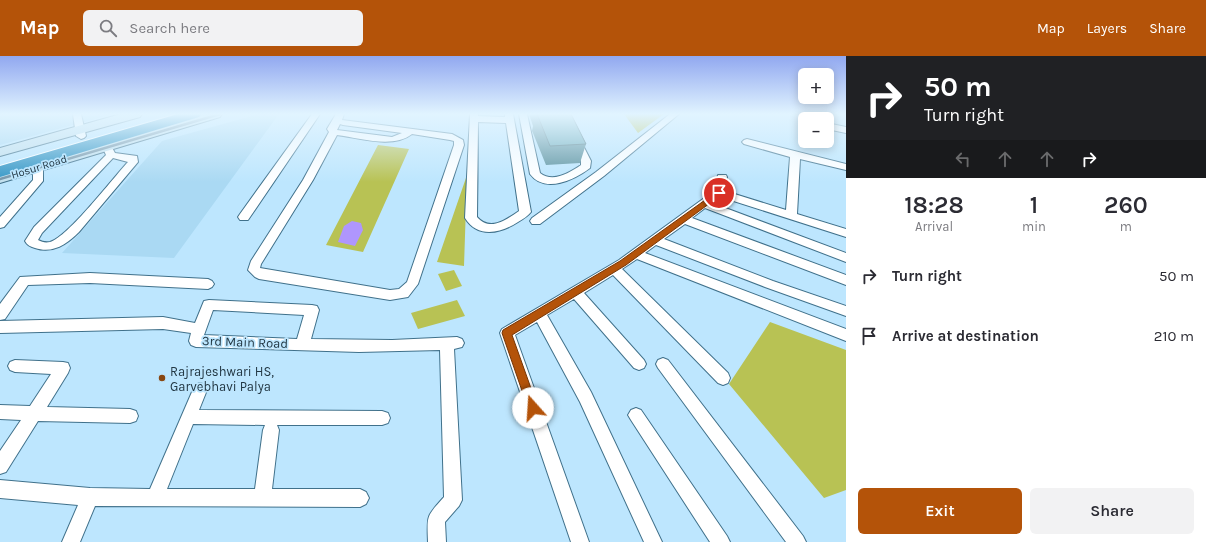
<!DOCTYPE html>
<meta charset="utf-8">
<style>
body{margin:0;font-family:Karla,sans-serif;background:#f2f2f3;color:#2b2b33;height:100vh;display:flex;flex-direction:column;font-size:15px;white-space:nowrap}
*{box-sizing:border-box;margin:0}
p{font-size:13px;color:#7c7c81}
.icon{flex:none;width:22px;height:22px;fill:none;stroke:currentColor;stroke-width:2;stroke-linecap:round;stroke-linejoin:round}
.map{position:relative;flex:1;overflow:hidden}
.panel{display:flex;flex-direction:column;background:#fff;width:360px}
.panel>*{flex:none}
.top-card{background:#202124;color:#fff;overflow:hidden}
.fabs{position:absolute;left:798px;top:12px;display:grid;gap:8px}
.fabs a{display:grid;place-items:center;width:36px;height:36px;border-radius:6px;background:#fff;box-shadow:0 2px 10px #0003;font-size:20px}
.pin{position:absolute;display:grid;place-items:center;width:34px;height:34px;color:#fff;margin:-17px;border:2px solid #fff;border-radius:50%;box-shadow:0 1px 4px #0007}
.me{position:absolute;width:44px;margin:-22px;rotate:341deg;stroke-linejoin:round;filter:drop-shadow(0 0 3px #0008)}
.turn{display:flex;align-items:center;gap:14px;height:84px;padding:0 12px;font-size:18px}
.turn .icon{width:52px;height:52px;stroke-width:2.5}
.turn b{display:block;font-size:28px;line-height:34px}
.lanes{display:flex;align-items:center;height:38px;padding:0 12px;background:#0003;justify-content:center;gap:20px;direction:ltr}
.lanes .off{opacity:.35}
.eta{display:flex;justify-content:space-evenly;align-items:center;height:68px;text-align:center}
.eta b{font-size:24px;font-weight:600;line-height:28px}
.action{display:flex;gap:8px;margin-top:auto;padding:8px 12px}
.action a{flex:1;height:46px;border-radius:6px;background:#b45309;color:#fff;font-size:16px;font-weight:600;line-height:46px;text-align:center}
.action a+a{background:#f2f2f3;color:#2b2b33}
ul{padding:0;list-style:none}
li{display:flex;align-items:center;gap:12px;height:60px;padding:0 12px}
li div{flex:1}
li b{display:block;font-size:15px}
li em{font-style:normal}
header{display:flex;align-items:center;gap:24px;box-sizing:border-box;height:56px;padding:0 20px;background:#b45309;color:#fff}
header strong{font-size:19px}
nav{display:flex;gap:22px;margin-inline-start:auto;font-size:14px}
.search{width:280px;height:36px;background:#f2f2f3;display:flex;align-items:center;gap:10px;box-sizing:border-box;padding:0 14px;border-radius:6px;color:#7c7c81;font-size:15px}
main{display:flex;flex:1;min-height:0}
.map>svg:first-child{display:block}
.built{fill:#aad9f3}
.green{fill:#b8c254}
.water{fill:#af96fd}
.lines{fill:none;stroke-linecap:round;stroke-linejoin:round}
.street-casing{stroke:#40718b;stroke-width:2}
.secondary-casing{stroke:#40718b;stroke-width:2}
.highway-casing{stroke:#fff;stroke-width:2}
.street{fill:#fff;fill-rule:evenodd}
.secondary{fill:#c2e0ee;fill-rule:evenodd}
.highway{fill:#3496c5;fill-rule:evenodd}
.rail{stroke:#7594a7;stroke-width:2.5}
.wall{fill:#5f94a1}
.building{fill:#6eacbb;stroke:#4d7883}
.route{fill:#b45309;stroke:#753606}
.poi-dot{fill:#884712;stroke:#bde6fe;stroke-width:1.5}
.labels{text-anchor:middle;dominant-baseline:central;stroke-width:3.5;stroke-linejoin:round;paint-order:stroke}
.far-street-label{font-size:11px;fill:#233844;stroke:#bde6fe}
.street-label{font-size:13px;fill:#233844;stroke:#bde6fe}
.poi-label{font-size:13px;fill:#233844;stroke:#bde6fe;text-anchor:start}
</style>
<header>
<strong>Map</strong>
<div class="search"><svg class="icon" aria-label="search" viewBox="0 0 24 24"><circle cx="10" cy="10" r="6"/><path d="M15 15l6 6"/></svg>Search here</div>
<nav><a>Map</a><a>Layers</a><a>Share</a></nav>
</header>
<main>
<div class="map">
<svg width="846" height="486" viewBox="0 0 846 486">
<rect width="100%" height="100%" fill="#bde6fe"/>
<path class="built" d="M 0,58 L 113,58 L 0,89 Z
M 259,58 L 279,58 L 174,202 L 62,197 L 162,85 Z"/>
<path class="green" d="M 624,58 L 664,58 L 638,77 Z
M 378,89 L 409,93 L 363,196 L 326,189 Z
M 467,119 L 464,210 L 437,206 Z
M 454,214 L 462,230 L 446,235 L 438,218 Z
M 457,244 L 465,260 L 418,273 L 411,257 Z
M 770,266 L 846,294 L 846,434 L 824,442 L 729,328 Z"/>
<path class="water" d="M 352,165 L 361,167 L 363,174 L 355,190 L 338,186 L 344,170 Z"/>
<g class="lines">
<defs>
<path id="street" d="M 73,58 L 81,58 L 86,80 L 84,82 L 81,83 L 76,80 Z
M 312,58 L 320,58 L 248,164 L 240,164 L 238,161 L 240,158 Z
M 336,58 L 344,58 L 342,64 L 452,78 L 463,84 L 464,89 L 418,228 L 408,241 L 390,244 L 259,223 L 255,221 L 248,214 L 251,205 L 303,124 L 329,76 L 327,73 ZM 340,68 L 343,69 L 402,77 L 392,81 L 337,74 ZM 412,78 L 450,84 L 454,85 L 454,89 L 407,226 L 399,233 L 390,234 L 260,212 L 261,208 L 313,124 L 337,79 C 360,82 393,93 412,78 Z
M 470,58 L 478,58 L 478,60 L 505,61 L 505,58 L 513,58 L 531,156 C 528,160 523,163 518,166 C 501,177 478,183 465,162 ZM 478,66 L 506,67 L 519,155 C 506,164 490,176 477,161 Z
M 519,58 L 527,58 L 540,117 C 553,127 569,117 581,109 L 581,105 L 559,58 L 567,58 L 591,105 L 590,112 C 574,124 545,138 530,118 Z
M 670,58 L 679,58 L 604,120 L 540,168 L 532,168 L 530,165 L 532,162 L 596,116 Z
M 827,67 L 846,71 L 846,77 L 827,73 Z
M 747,83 L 846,108 L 846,114 L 800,103 L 797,158 L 846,173 L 846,181 L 721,141 L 712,147 L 846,197 L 846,206 L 705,152 L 692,162 L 846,219 L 846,229 L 685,168 L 664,183 L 773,225 L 846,250 L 846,260 L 765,231 L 656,189 L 645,197 L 846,273 L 846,285 L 637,203 L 622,213 L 728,317 L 730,322 L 728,327 L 723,329 L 718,327 L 613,219 L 584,237 L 644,304 L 646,308 L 644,312 L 639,314 L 634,312 L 574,243 L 547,259 L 591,336 L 662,486 L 644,486 L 580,346 L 537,266 L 515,279 L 589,486 L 571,486 L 500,277 L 502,273 L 619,204 L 714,135 L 718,119 L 726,119 L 727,121 L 725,135 L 786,154 L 790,101 L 744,88 L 742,86 L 744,84 Z
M 107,87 L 110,88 L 115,97 L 137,100 L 138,106 L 79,176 C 67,188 53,198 35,192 C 31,191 27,189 25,185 L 34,171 L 106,99 L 102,90 ZM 113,102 L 128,106 C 113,122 68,181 50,186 C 45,187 42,186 38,184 L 42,177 Z
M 38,101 L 43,104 L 43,125 L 4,171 L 0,172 L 0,161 L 33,124 L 33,104 Z
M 90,217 L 208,223 L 212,225 L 214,228 L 212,231 L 208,233 L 90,227 L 28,229 L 5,263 L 0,264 L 0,248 L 20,221 Z
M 209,244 L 312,249 L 317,250 L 319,254 L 311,283 L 392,284 L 457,281 L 462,283 L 464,287 L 462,291 L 454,293 L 462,444 L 459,450 L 445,466 L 446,486 L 428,486 C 427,459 426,461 444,441 L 440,294 L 359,296 L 196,291 L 191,289 L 189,285 L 191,277 L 163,273 L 0,277 L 0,265 L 163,261 L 195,267 L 204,245 ZM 213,254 L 304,259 L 297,283 L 204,279 Z
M 663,302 L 668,304 L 803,480 L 806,486 L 786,486 L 658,312 L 656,308 L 658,304 Z
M 15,304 L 63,306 L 68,307 L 70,312 L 68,317 L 47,351 L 130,353 L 136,355 L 138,360 L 136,365 L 130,367 L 38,365 L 6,416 L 0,418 L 0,395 L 21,364 L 0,363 L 0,349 L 30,350 L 51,318 L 15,316 L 10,314 L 8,310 L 10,306 Z
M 200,327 L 205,329 L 207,334 L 199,354 L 382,355 L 388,357 L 390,362 L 388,367 L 382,369 L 277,369 L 279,374 L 272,433 L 360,433 L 366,436 L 369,442 L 366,448 L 360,451 L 95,450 L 80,486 L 62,486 L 78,449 L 0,442 L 0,424 L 90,432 L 150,433 L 195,329 ZM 193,368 L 265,369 L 263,374 L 255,433 L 167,433 Z
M 636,352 L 641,354 L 727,480 L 730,486 L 710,486 L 631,364 L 628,359 L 631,354 Z"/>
<path id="secondary" d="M 121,58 L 142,58 L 140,61 L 0,100 L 0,92 Z
M 201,58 L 222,58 L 220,61 L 0,127 L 0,117 Z"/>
<path id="highway" d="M 178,58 L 202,58 L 199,61 L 0,121 L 0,110 Z"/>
</defs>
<use href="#street" class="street-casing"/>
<use href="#secondary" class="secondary-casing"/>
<use href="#highway" class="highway-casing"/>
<use href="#street" class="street"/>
<use href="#secondary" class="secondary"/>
<use href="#highway" class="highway"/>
<path class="rail" d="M 0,123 L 220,58"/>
</g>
<path class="wall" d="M 529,58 L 571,58 L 586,88 L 580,107 L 546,109 L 533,77 L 532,75 L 533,70 Z"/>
<path class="building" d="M 537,58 L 571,58 L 586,88 L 550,90 Z"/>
<linearGradient id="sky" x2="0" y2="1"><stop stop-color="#91a8f0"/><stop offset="0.46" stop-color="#e1f4ff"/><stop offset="1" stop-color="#e1f4ff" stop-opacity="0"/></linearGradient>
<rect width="846" height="126" fill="url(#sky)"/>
<path class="route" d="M 719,134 L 721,135 L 721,139 L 626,209 L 512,279 L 538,352 L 537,355 L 533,357 L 529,355 L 502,277 L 503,274 L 620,205 Z"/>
<circle class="poi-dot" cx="162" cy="322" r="4"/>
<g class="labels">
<g class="far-street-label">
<text transform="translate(39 111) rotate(-17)">Hosur Road</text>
</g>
<g class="street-label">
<text transform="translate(245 286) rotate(2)">3rd Main Road</text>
</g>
<g class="poi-label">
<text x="170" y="315">Rajrajeshwari HS,<tspan x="170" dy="15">Garvebhavi Palya</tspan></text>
</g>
</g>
</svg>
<div class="fabs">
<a>+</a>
<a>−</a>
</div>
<div class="pin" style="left:719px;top:137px;background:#d93025"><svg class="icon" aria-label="arrive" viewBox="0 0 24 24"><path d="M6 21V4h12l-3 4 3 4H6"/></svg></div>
<svg class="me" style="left:533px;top:352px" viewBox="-20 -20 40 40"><circle r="19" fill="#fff"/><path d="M0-13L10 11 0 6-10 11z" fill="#b45309"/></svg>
</div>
<section class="panel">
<div class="top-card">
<div class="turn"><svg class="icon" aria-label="right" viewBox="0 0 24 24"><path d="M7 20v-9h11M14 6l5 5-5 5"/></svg><div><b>50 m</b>Turn right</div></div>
<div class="lanes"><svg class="icon off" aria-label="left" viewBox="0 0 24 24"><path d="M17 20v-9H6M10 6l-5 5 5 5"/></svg><svg class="icon off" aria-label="ahead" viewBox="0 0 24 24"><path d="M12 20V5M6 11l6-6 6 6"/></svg><svg class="icon off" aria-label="ahead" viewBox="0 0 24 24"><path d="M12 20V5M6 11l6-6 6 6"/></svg><svg class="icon" aria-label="right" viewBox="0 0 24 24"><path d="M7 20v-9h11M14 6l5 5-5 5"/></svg></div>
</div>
<div class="eta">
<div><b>18:28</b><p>Arrival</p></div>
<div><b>1</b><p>min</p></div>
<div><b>260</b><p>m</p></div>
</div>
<ul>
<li><svg class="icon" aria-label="right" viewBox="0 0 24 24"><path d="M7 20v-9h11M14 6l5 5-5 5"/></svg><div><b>Turn right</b></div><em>50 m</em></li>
<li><svg class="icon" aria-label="arrive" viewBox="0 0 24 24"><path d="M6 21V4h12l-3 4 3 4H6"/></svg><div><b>Arrive at destination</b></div><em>210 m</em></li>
</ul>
<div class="action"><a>Exit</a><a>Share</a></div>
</section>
</main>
